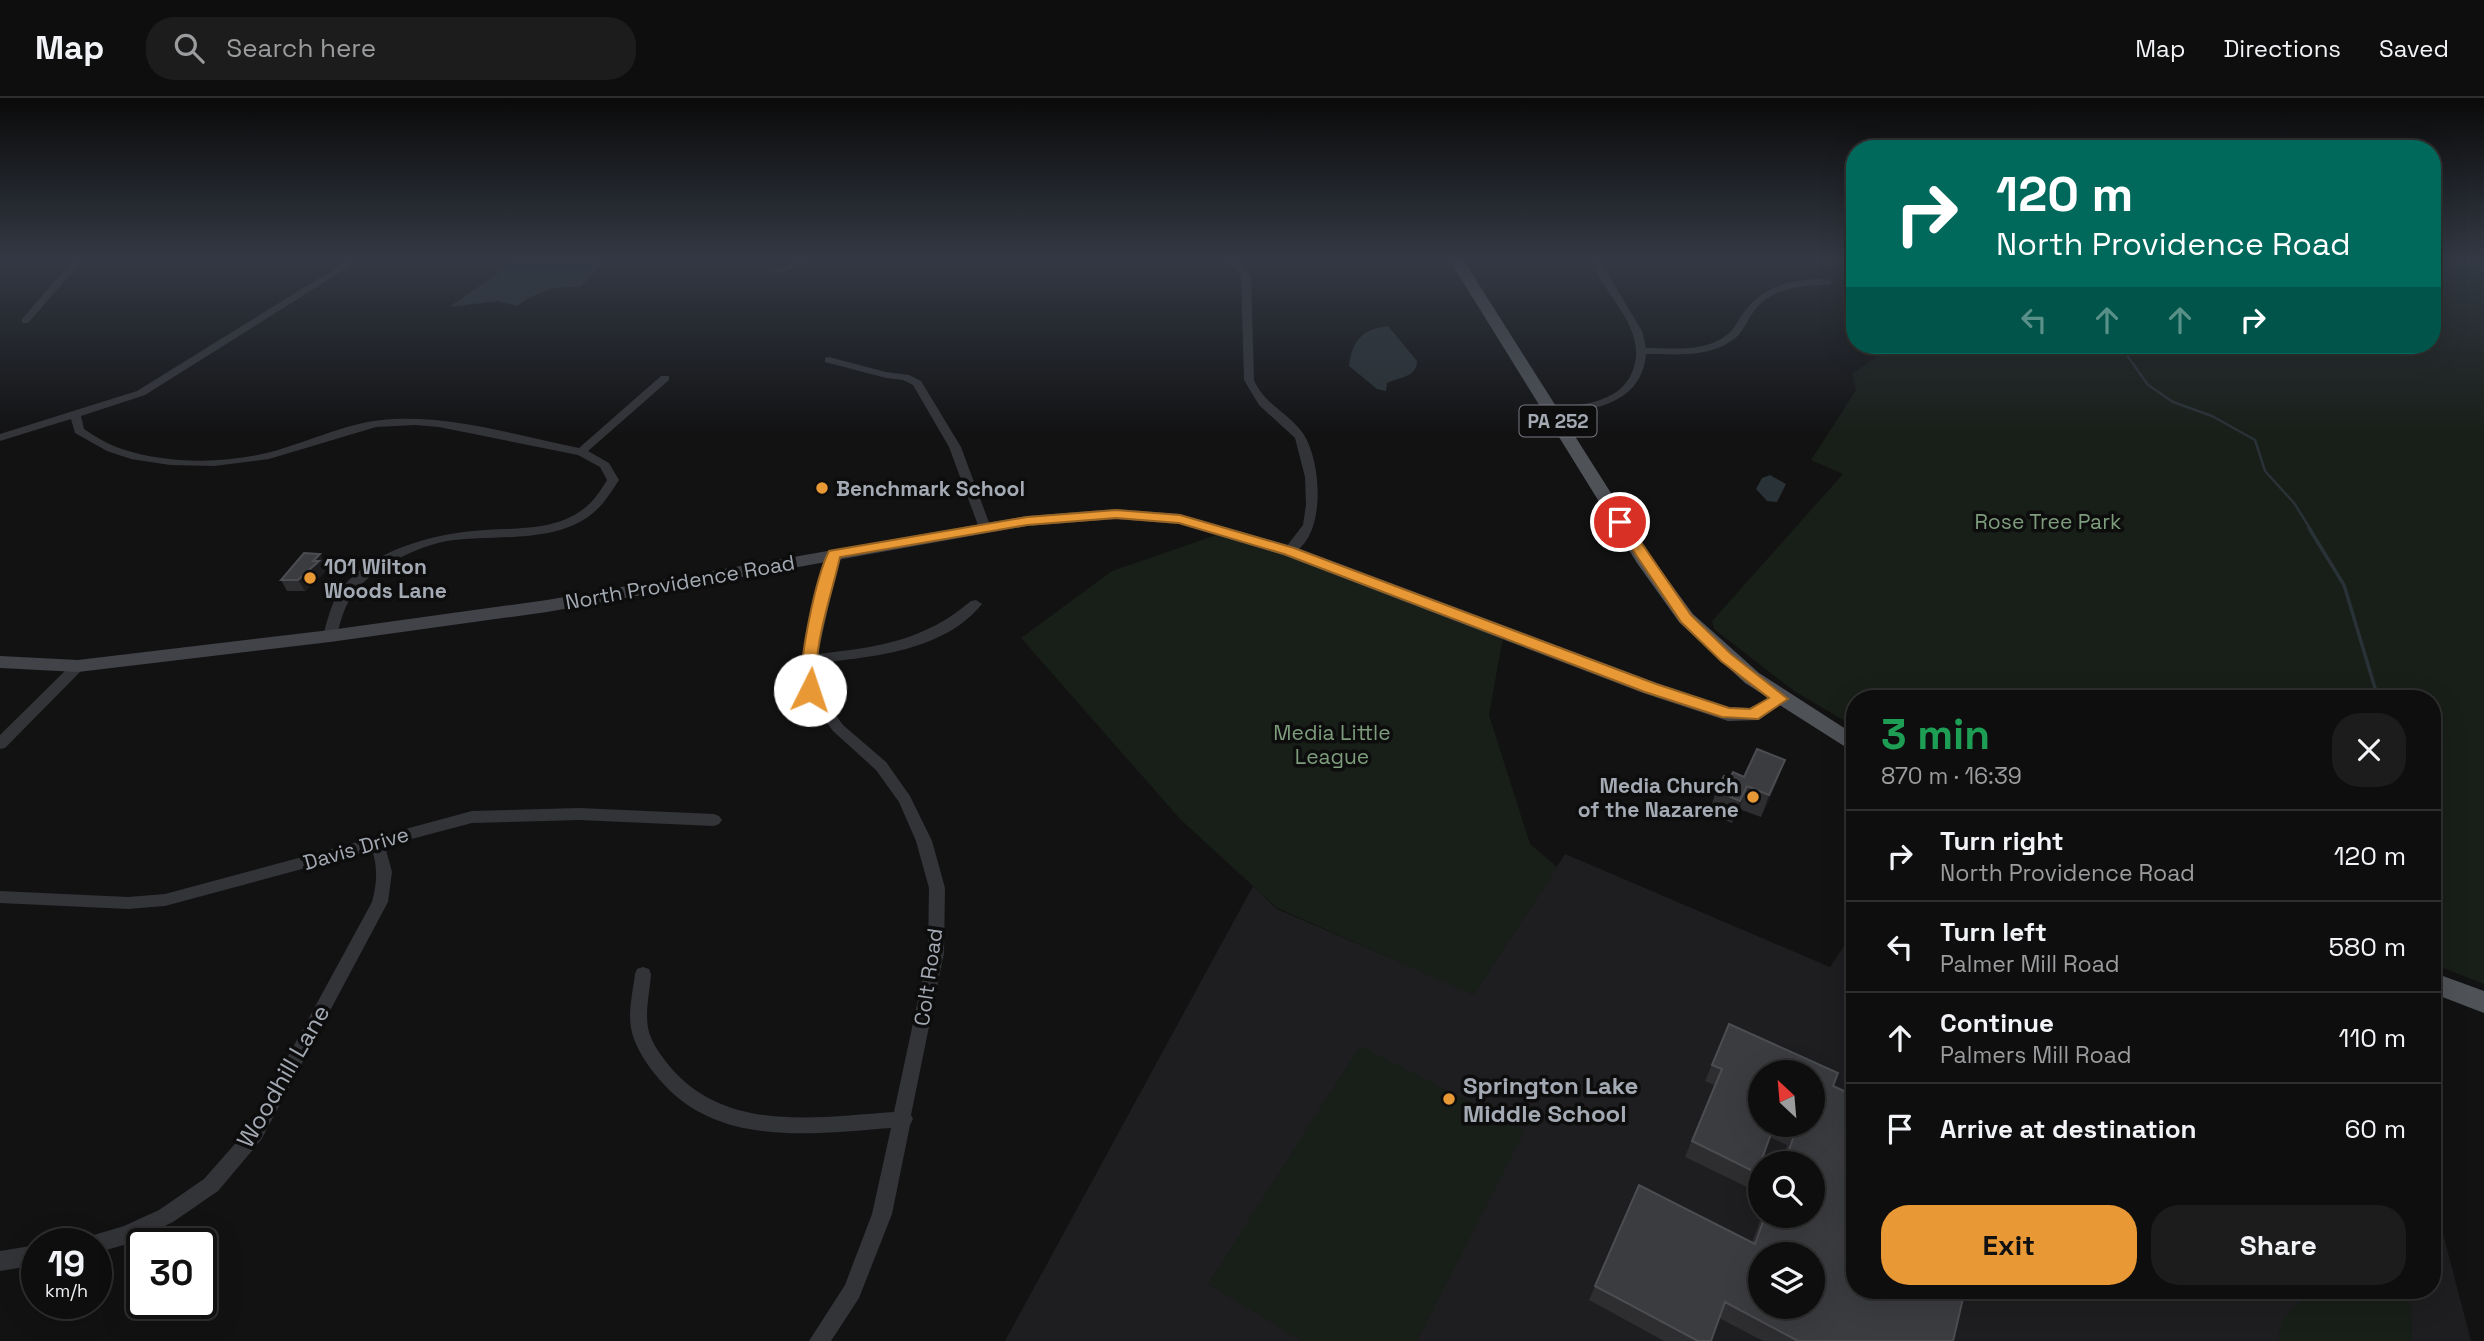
<!DOCTYPE html>
<meta charset="utf-8">
<style>
body{margin:0;font-family:"Space Grotesk",sans-serif;background:#1c1c1c;color:#f1f3f6;height:100vh;display:flex;flex-direction:column;font-size:26px;white-space:nowrap}
*{box-sizing:border-box;margin:0}
p{font-size:23px;color:#9b9c9e}
.icon{flex:none;width:38px;height:38px;fill:none;stroke:currentColor;stroke-width:2;stroke-linecap:round;stroke-linejoin:round}
.map{position:relative;flex:1;overflow:hidden}
.details{position:absolute;left:1846px;top:592px;width:595px;height:609px;display:flex;flex-direction:column;background:#0e0e0e;border-radius:28px;box-shadow:0 7px 28px #0002,0 0 0 2px #2e2e2e}
.details>*{flex:none}
.banner{position:absolute;left:1846px;top:42px;width:595px;height:214px;border-radius:28px;box-shadow:0 7px 28px #0002,0 0 0 2px #2e2e2e;background:#00695c;color:#fff;overflow:hidden}
.needle{width:46px;rotate:334deg}
.tools{position:absolute;left:1748px;top:962px;display:grid;gap:14px}
.tools a{display:grid;place-items:center;width:77px;height:77px;border-radius:50%;background:#0e0e0e;box-shadow:0 7px 28px #0002,0 0 0 2px #2e2e2e;font-size:35px}
.speed{position:absolute;left:21px;top:1130px;display:flex;gap:14px;font-size:35px;font-weight:700;text-align:center}
.speed>*{display:grid;place-content:center;width:91px;height:91px;border-radius:50%;background:#0e0e0e;box-shadow:0 7px 28px #0002,0 0 0 2px #2e2e2e;line-height:1}
.speed small{font-size:18px;font-weight:400}
.speed .limit{border:4px solid #111;border-radius:10px;background:#fff;color:#111}
.pin{position:absolute;display:grid;place-items:center;width:60px;height:60px;color:#fff;margin:-30px;border:4px solid #fff;border-radius:50%;box-shadow:0 2px 7px #0007}
.me{position:absolute;width:77px;margin:-38px;rotate:4deg;stroke-linejoin:round;filter:drop-shadow(0 0 5px #0008)}
.turn{display:flex;align-items:center;gap:24px;height:147px;padding:0 35px;font-size:32px}
.turn .icon{width:91px;height:91px;stroke-width:2.5}
.turn b{display:block;font-size:49px;line-height:60px}
.lanes{display:flex;align-items:center;height:66px;padding:0 35px;background:#0003;justify-content:center;gap:35px;direction:ltr}
.lanes .off{opacity:.35}
.round{display:grid;place-items:center;flex:none;width:74px;height:74px;border-radius:28px;background:#1c1c1c}
.summary{display:flex;align-items:center;justify-content:space-between;height:119px;padding:0 35px}
h1{font-size:42px;font-weight:700;line-height:52px;color:#1e9e55}
.button{display:flex;gap:14px;margin-top:auto;padding:14px 35px}
.button a{flex:1;height:80px;border-radius:28px;background:#e89835;color:#111;font-size:28px;font-weight:700;line-height:80px;text-align:center}
.button a+a{background:#1c1c1c;color:#f1f3f6}
ul{padding:0;list-style:none}
li{display:flex;align-items:center;gap:21px;height:91px;padding:0 35px;border-top:2px solid #2e2e2e}
li div{flex:1}
li b{display:block;font-size:26px}
li em{font-style:normal}
header{display:flex;align-items:center;gap:42px;box-sizing:border-box;height:98px;padding:0 35px;background:#0e0e0e;border-bottom:2px solid #2e2e2e}
header strong{font-size:33px}
nav{display:flex;gap:38px;margin-inline-start:auto;font-size:24px}
.search{width:490px;height:63px;background:#1c1c1c;display:flex;align-items:center;gap:18px;box-sizing:border-box;padding:0 24px;border-radius:28px;color:#9b9c9e;font-size:26px}
.map>svg:first-child{display:block}
.built{fill:#1e1e20;fill-rule:evenodd}
.green{fill:#181e18}
.water{fill:#293236}
.lines{fill:none;stroke-linecap:round;stroke-linejoin:round}
.stream-far1{stroke:#293236;stroke-width:2.5}
.stream{stroke:#293236;stroke-width:3.5}
.minor{fill:#333438;fill-rule:evenodd}
.tertiary{fill:#333438;fill-rule:evenodd}
.secondary{fill:#414348;fill-rule:evenodd}
.primary{fill:#4f5257;fill-rule:evenodd}
.wall{fill:#2e2e31;fill-rule:evenodd}
.shaded-wall{fill:#1d1d1f}
.building{fill:#3b3c3f;stroke:#4b4d51;stroke-width:2;fill-rule:evenodd}
.route{fill:#e89835;stroke:#976322;stroke-width:2}
.poi-dot{fill:#e89835;stroke:#0d0d0e;stroke-width:2.5}
.labels{text-anchor:middle;dominant-baseline:central;stroke-width:7;stroke-linejoin:round;paint-order:stroke}
.shield{fill:#0d0d0e;stroke:#777b82;stroke-width:2}
.shield-label{font-size:19px;font-weight:bold;fill:#a4aab3}
.poi-label{font-size:21px;font-weight:bold;fill:#a4aab3;stroke:#0d0d0e;text-anchor:start}
.park-label{font-size:21px;fill:#7d9d7c;stroke:#0d0d0e}
.street-label{font-size:21px;fill:#a4aab3;stroke:#0d0d0e}
.near-street-label{font-size:24px;fill:#a4aab3;stroke:#0d0d0e}
.near-poi-label{font-size:24px;font-weight:bold;fill:#a4aab3;stroke:#0d0d0e;text-anchor:start}
</style>
<header>
<strong>Map</strong>
<div class="search"><svg class="icon" aria-label="search" viewBox="0 0 24 24"><circle cx="10" cy="10" r="6"/><path d="M15 15l6 6"/></svg>Search here</div>
<nav><a>Map</a><a>Directions</a><a>Saved</a></nav>
</header>
<div class="map">
<svg width="2484" height="1243" viewBox="0 0 2484 1243">
<rect width="100%" height="100%" fill="#121213"/>
<path class="built" d="M 1565,756 L 1830,869 L 1855,832 L 1855,1192 L 2432,1192 L 2433,1097 L 2471,1243 L 1005,1243 L 1253,788 L 1277,811 L 1474,896 ZM 1760,975 L 1813,975 L 1813,1027 L 1760,1027 ZM 1760,1066 L 1813,1066 L 1813,1118 L 1760,1118 ZM 1760,1157 L 1813,1157 L 1813,1209 L 1760,1209 Z"/>
<path class="green" d="M 2433,163 L 2464,163 L 2484,169 L 2484,886 L 2433,866 L 2432,600 L 1855,600 L 1855,629 L 1794,593 L 1714,531 L 1712,523 L 1843,376 L 1811,362 L 1856,292 L 1852,276 L 1885,253 L 1887,247 L 2432,247 Z
M 1225,434 L 1503,539 L 1489,617 L 1530,746 L 1557,769 L 1474,897 L 1277,810 L 1181,722 L 1021,540 L 1112,473 Z
M 1360,948 L 1525,1032 L 1417,1243 L 1302,1243 L 1208,1186 Z
M 2307,1192 L 2411,1192 L 2412,1243 L 2279,1243 C 2278,1221 2291,1211 2307,1198 L 2322,1199 Z"/>
<path class="water" d="M 516,163 L 606,163 L 580,189 C 555,188 537,193 517,208 L 498,203 L 449,209 Z
M 1388,228 L 1417,263 C 1417,279 1400,279 1387,285 L 1386,293 L 1377,291 L 1349,268 C 1352,242 1363,231 1388,228 Z
M 1770,377 L 1786,386 L 1777,404 L 1767,403 L 1756,391 L 1762,380 Z"/>
<g class="lines">
<path class="stream-far1" d="M 2452,163 L 2484,172
M 2112,247 L 2124,253 L 2148,287 L 2173,304 L 2212,318 L 2255,342 L 2265,373 L 2294,405 L 2311,432"/>
<path class="stream" d="M 2309,430 L 2344,487 L 2378,600"/>
<path class="minor" d="M 72,163 L 82,163 L 28,225 L 22,225 L 22,221 Z
M 347,163 L 358,163 L 145,297 L 81,318 L 84,331 C 96,339 109,347 122,351 C 170,367 233,366 281,351 C 318,340 355,322 394,321 C 457,318 518,338 579,350 L 661,278 L 669,278 L 669,282 L 588,353 L 609,365 L 619,382 C 610,396 602,409 588,419 C 549,446 492,436 447,443 C 426,447 405,456 387,467 C 355,487 345,502 337,538 L 330,542 L 323,538 C 327,524 330,510 337,497 C 366,452 435,435 485,432 C 516,430 553,432 579,414 C 592,406 599,395 607,382 L 600,369 L 578,357 L 439,329 L 415,327 L 376,329 L 269,361 L 214,368 L 170,367 L 131,361 L 107,353 L 75,335 L 71,321 L 0,343 L 0,336 L 137,293 Z
M 798,163 L 811,163 L 781,175 L 773,173 Z
M 1223,163 C 1237,163 1242,166 1251,178 L 1254,282 C 1264,306 1287,314 1302,334 C 1322,361 1328,442 1289,457 L 1283,453 L 1303,427 L 1306,407 L 1305,379 L 1295,340 L 1259,307 L 1244,282 L 1241,178 L 1235,170 Z
M 1591,163 L 1600,163 L 1642,233 L 1646,250 C 1671,250 1698,254 1721,241 C 1732,235 1736,226 1742,217 C 1758,194 1779,184 1807,182 C 1815,181 1826,180 1833,184 L 1828,187 C 1800,187 1772,190 1754,213 C 1746,224 1743,236 1731,243 C 1707,260 1674,256 1646,256 C 1643,294 1614,307 1581,313 C 1570,315 1558,317 1547,315 L 1547,311 C 1565,307 1583,308 1600,302 C 1617,296 1629,286 1634,269 C 1646,229 1604,197 1591,163 Z
M 829,259 L 886,274 L 909,277 L 921,283 L 961,349 L 991,430 L 989,433 L 981,433 L 979,430 L 949,349 L 913,287 L 903,282 L 886,280 L 825,264 L 825,260 Z
M 834,452 L 840,456 L 818,556 C 878,549 924,543 971,503 L 976,502 L 982,506 C 944,553 873,559 817,565 L 815,578 L 817,591 L 843,627 L 886,664 L 910,698 L 932,743 L 945,790 L 944,855 L 911,1017 L 913,1021 L 910,1027 L 892,1116 L 859,1200 L 831,1243 L 809,1243 L 845,1187 L 872,1116 L 891,1030 C 811,1036 717,1050 659,981 C 647,967 634,948 631,930 C 628,912 633,893 635,876 L 637,871 L 643,869 L 649,871 L 651,876 C 650,893 645,912 648,930 C 651,945 662,959 672,971 C 728,1035 818,1019 894,1014 L 928,855 L 929,790 L 916,743 L 899,704 L 876,672 L 833,633 L 803,592 L 801,578 L 808,534 L 828,456 Z
M 78,564 L 85,568 L 83,571 L 5,650 L 0,651 L 0,637 L 73,565 Z
M 579,710 L 714,716 L 719,718 L 722,722 L 719,726 L 714,728 L 579,722 L 472,725 L 385,748 L 392,774 L 388,804 L 261,1042 L 218,1093 L 173,1124 L 127,1146 L 96,1155 L 96,1146 L 84,1146 L 87,1139 L 124,1128 L 159,1112 L 204,1081 L 249,1030 L 372,804 C 377,785 378,770 372,752 L 165,808 L 128,811 L 0,805 L 0,793 L 128,799 L 165,796 L 472,713 Z
M 37,1147 L 37,1167 L 0,1173 L 0,1153 Z"/>
<path class="tertiary" d="M 2469,163 L 2484,163 L 2484,169 Z"/>
<path class="secondary" d="M 1116,411 L 1180,416 L 1295,449 L 1657,585 L 1729,609 L 1749,610 L 1780,595 L 1789,601 L 1759,622 L 1728,623 L 1643,595 L 1283,457 L 1179,426 L 1116,421 L 1027,428 L 547,514 L 330,544 L 78,574 L 0,570 L 0,558 L 78,562 L 330,532 L 547,502 L 1027,418 Z"/>
<path class="primary" d="M 1450,163 L 1464,163 L 1654,463 L 1693,516 L 1759,575 L 1855,637 L 1855,655 L 1745,585 L 1679,524 L 1637,465 Z
M 2432,874 L 2484,893 L 2484,915 L 2432,895 Z"/>
</g>
<path class="wall" d="M 326,467 L 323,470 L 325,474 L 305,493 L 287,493 L 281,482 Z
M 1744,679 L 1777,684 L 1761,719 L 1739,711 L 1732,725 L 1709,716 L 1716,693 L 1730,680 Z
M 1729,926 L 1838,975 L 1833,988 L 1855,998 L 1855,1192 L 1965,1192 L 1953,1243 L 1763,1243 L 1719,1220 L 1711,1243 L 1664,1243 L 1589,1202 L 1639,1087 L 1752,1144 L 1762,1118 L 1813,1118 L 1813,1066 L 1781,1066 L 1787,1047 L 1770,1039 L 1757,1075 L 1749,1090 L 1685,1059 L 1714,987 L 1705,983 ZM 1760,975 L 1813,975 L 1813,1027 L 1760,1027 ZM 1760,1157 L 1813,1157 L 1813,1209 L 1760,1209 Z"/>
<path class="shaded-wall" d="M 320,456 L 326,467 L 323,470 L 325,474 L 305,493 L 298,482 Z
M 1785,662 L 1777,684 L 1761,719 L 1769,697 Z
M 1747,688 L 1739,711 L 1732,725 L 1740,703 Z"/>
<path class="building" d="M 304,455 L 320,456 L 313,463 L 319,463 L 298,482 L 281,482 Z
M 1757,651 L 1785,662 L 1769,697 L 1747,688 L 1740,703 L 1716,693 L 1724,678 L 1730,680 L 1733,674 L 1744,679 Z
M 1729,926 L 1838,975 L 1833,988 L 1855,998 L 1855,1192 L 1965,1192 L 1953,1243 L 1798,1243 L 1725,1204 L 1711,1243 L 1698,1243 L 1595,1188 L 1639,1087 L 1755,1146 L 1765,1118 L 1813,1118 L 1813,1066 L 1784,1066 L 1796,1032 L 1786,1027 L 1813,1027 L 1813,975 L 1760,975 L 1760,1027 L 1774,1027 L 1757,1075 L 1692,1043 L 1722,971 L 1712,967 ZM 1760,1157 L 1813,1157 L 1813,1209 L 1760,1209 Z"/>
<linearGradient id="sky" x2="0" y2="1"><stop stop-color="#0a0a0a"/><stop offset="0.48" stop-color="#333944"/><stop offset="1" stop-color="#333944" stop-opacity="0"/></linearGradient>
<rect width="2484" height="337" fill="url(#sky)"/>
<path class="route" d="M 1116,412 L 1180,417 L 1294,450 L 1656,586 L 1729,610 L 1750,611 L 1769,600 L 1721,563 L 1681,524 L 1614,424 L 1625,421 L 1691,517 L 1731,556 L 1788,601 L 1758,621 L 1722,619 L 1645,594 L 1284,456 L 1179,425 L 1116,420 L 1027,427 L 840,459 C 831,500 812,549 817,592 L 810,597 L 802,592 C 798,563 816,479 829,453 L 1027,419 Z"/>
<g class="poi-dot">
<circle cx="822" cy="390" r="7"/>
<circle cx="310" cy="480" r="7"/>
<circle cx="1753" cy="699" r="7"/>
<circle cx="1449" cy="1001" r="7"/>
</g>
<g class="labels">
<rect class="shield" x="1519.5" y="307.5" width="77" height="31" rx="5"/>
<g class="shield-label">
<text x="1558" y="323">PA 252</text>
</g>
<g class="poi-label">
<text x="836" y="390">Benchmark School</text>
<text x="324" y="468">101 Wilton<tspan x="324" dy="24">Woods Lane</tspan></text>
<text x="1739" y="687" text-anchor="end">Media Church<tspan x="1739" dy="24">of the Nazarene</tspan></text>
</g>
<g class="park-label">
<text x="2048" y="423">Rose Tree Park</text>
<text x="1332" y="634">Media Little<tspan x="1332" dy="24">League</tspan></text>
</g>
<g class="street-label">
<text transform="translate(680 484) rotate(-10)">North Providence Road</text>
<text transform="translate(356 750) rotate(-16)">Davis Drive</text>
<text transform="translate(928 879) rotate(-82)">Colt Road</text>
</g>
<g class="near-street-label">
<text transform="translate(283 978) rotate(-60)">Woodhill Lane</text>
</g>
<g class="near-poi-label">
<text x="1463" y="987">Springton Lake<tspan x="1463" dy="28">Middle School</tspan></text>
</g>
</g>
</svg>
<div class="tools">
<a><svg class="needle" viewBox="-14 -14 28 28"><path d="M0-13l5 13h-10z" fill="#e53935"/><path d="M0 13l5-13h-10z" fill="#9b9c9e"/></svg></a>
<a><svg class="icon" aria-label="search" viewBox="0 0 24 24"><circle cx="10" cy="10" r="6"/><path d="M15 15l6 6"/></svg></a>
<a><svg class="icon" aria-label="layers" viewBox="0 0 24 24"><path d="M12 4l9 5-9 5-9-5zM3 14l9 5 9-5"/></svg></a>
</div>
<div class="speed"><div>19<small>km/h</small></div><div class="limit">30</div></div>
<div class="pin" style="left:1620px;top:424px;background:#d93025"><svg class="icon" aria-label="arrive" viewBox="0 0 24 24"><path d="M6 21V4h12l-3 4 3 4H6"/></svg></div>
<svg class="me" style="left:810px;top:592px" viewBox="-20 -20 40 40"><circle r="19" fill="#fff"/><path d="M0-13L10 11 0 6-10 11z" fill="#e89835"/></svg>
<div class="banner">
<div class="turn"><svg class="icon" aria-label="right" viewBox="0 0 24 24"><path d="M7 20v-9h11M14 6l5 5-5 5"/></svg><div><b>120 m</b>North Providence Road</div></div>
<div class="lanes"><svg class="icon off" aria-label="left" viewBox="0 0 24 24"><path d="M17 20v-9H6M10 6l-5 5 5 5"/></svg><svg class="icon off" aria-label="ahead" viewBox="0 0 24 24"><path d="M12 20V5M6 11l6-6 6 6"/></svg><svg class="icon off" aria-label="ahead" viewBox="0 0 24 24"><path d="M12 20V5M6 11l6-6 6 6"/></svg><svg class="icon" aria-label="right" viewBox="0 0 24 24"><path d="M7 20v-9h11M14 6l5 5-5 5"/></svg></div>
</div>
<section class="details">
<div class="summary"><div><h1>3 min</h1><p>870 m · 16:39</p></div><a class="round"><svg class="icon" aria-label="close" viewBox="0 0 24 24"><path d="M6 6l12 12M18 6L6 18"/></svg></a></div>
<ul>
<li><svg class="icon" aria-label="right" viewBox="0 0 24 24"><path d="M7 20v-9h11M14 6l5 5-5 5"/></svg><div><b>Turn right</b><p>North Providence Road</p></div><em>120 m</em></li>
<li><svg class="icon" aria-label="left" viewBox="0 0 24 24"><path d="M17 20v-9H6M10 6l-5 5 5 5"/></svg><div><b>Turn left</b><p>Palmer Mill Road</p></div><em>580 m</em></li>
<li><svg class="icon" aria-label="ahead" viewBox="0 0 24 24"><path d="M12 20V5M6 11l6-6 6 6"/></svg><div><b>Continue</b><p>Palmers Mill Road</p></div><em>110 m</em></li>
<li><svg class="icon" aria-label="arrive" viewBox="0 0 24 24"><path d="M6 21V4h12l-3 4 3 4H6"/></svg><div><b>Arrive at destination</b></div><em>60 m</em></li>
</ul>
<div class="button"><a>Exit</a><a>Share</a></div>
</section>
</div>
